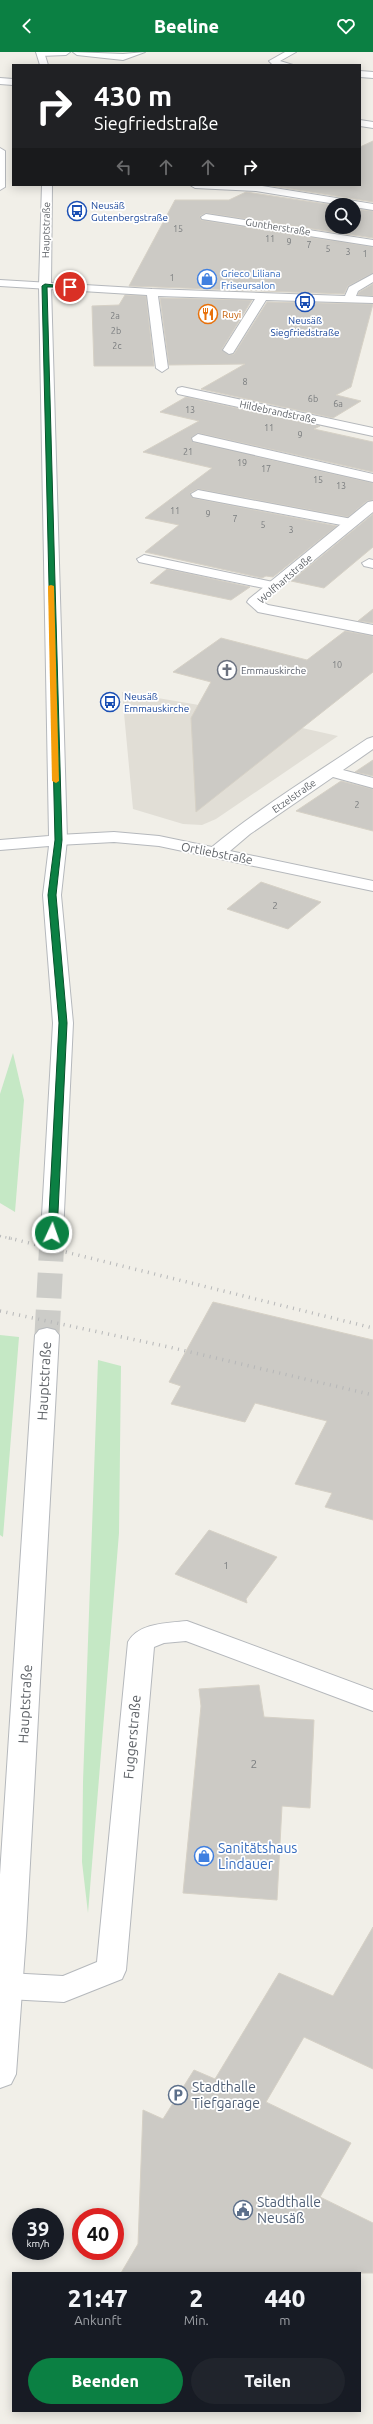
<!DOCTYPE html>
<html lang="de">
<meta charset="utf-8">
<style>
body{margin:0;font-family:Ubuntu,sans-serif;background:#20242c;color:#f1f3f6;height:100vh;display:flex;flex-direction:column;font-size:15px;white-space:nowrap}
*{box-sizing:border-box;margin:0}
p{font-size:13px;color:#9ea1a6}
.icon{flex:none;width:22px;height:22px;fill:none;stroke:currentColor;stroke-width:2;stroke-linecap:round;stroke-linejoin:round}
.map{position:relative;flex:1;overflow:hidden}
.drawer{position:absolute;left:12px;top:2220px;width:349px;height:140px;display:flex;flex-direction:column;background:#171b24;border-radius:0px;box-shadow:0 2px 10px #0003}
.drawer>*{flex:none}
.hud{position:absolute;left:12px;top:12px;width:349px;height:122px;border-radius:0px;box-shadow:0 2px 10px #0003;background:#202124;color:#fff;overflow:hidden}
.fabs{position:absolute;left:325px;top:146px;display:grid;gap:8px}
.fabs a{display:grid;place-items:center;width:36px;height:36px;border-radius:50%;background:#171b24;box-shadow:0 2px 10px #0003;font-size:20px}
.speed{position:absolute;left:12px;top:2156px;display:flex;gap:8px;font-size:20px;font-weight:700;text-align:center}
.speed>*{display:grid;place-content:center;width:52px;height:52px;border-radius:50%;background:#171b24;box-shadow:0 2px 10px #0003;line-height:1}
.speed small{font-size:10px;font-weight:400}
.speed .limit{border:6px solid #d22;background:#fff;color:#111}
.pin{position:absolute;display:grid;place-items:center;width:34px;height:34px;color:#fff;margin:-17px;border:2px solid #fff;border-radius:50%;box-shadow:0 1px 4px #0007}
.me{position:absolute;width:44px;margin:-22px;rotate:3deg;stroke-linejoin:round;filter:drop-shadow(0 0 3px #0008)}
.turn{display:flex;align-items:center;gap:14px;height:84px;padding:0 16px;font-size:18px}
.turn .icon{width:52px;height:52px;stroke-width:2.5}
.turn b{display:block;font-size:28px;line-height:34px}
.lanes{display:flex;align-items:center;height:38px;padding:0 16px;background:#0003;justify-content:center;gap:20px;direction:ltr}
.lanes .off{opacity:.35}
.eta{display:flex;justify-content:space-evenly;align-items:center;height:68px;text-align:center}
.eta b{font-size:24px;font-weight:800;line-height:28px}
.primary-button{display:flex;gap:8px;margin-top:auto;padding:8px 16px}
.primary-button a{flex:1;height:46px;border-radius:24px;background:#0b8043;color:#fff;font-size:16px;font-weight:800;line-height:46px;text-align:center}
.primary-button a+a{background:#20242c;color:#f1f3f6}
header{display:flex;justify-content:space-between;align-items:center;height:52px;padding:0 16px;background:#0b8043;color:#fff;font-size:18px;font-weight:800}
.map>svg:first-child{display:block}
.education{fill:#e1ded6}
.green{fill:#c5e8c5}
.building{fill:#cccac5;stroke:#d6d1c6}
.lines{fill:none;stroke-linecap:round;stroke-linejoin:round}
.tertiary-tunnel-far1{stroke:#ccccc8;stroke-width:20;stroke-dasharray:20 10;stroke-linecap:butt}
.tertiary-tunnel{stroke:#ccccc8;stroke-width:25;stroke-dasharray:25 12;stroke-linecap:butt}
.service-casing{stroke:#b5b8bc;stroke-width:2}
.minor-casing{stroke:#b5b8bc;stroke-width:2}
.tertiary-casing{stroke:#b5b8bc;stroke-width:2}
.service{fill:#fff;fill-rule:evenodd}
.minor{fill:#fff;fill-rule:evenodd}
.tertiary{fill:#fff;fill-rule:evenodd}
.rail-far1{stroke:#b6b7b8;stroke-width:2.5;stroke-dasharray:1 4.5;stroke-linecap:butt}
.rail{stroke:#b6b7b8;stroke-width:3.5;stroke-dasharray:1 5.5;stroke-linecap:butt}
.route{fill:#0b8043;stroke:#07532c}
.slow{fill:#f59e0b}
.labels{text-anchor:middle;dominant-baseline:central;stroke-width:3.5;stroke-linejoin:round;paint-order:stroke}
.far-number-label{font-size:9px;fill:#7a7d7f}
.far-transit-label{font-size:10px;fill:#164399;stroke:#fff;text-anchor:start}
.far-street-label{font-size:10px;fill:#5f6368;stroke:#fff}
.far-shop-label{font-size:10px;fill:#366cbe;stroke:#fff;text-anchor:start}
.far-food-label{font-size:10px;fill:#c56008;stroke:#fff;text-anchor:start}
.far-worship-label{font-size:10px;fill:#5b616d;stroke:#fff;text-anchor:start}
.number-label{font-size:10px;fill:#7a7d7f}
.street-label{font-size:12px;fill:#5f6368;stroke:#fff}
.near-number-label{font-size:12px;fill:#7a7d7f}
.near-street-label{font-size:14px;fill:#5f6368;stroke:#fff}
.near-shop-label{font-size:14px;fill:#366cbe;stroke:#fff;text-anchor:start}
.near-service-label{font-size:14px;fill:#4e5e75;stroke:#fff;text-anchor:start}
</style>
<header><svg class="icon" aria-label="back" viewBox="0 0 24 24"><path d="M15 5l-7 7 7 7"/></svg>Beeline<svg class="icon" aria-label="heart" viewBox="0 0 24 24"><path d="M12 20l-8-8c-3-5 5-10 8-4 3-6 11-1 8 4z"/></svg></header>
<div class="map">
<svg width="373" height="2372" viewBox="0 0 373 2372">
<rect width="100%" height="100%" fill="#f1efe8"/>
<path class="education" d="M 122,640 L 199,653 L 338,684 L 216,767 L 202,773 L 183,772 L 133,757 Z"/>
<path class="green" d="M 13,1001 L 24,1048 L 15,1160 L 0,1151 L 0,1042 Z
M 0,1283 L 19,1285 L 3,1485 L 0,1483 Z
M 98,1308 L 121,1314 L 119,1481 L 88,1861 L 82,1810 L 83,1730 Z"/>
<path class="building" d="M 373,89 L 373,150 L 266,133 L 360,133 L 360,95 Z
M 246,140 L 333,153 L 332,175 L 354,175 L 354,157 L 373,159 L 373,186 L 206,161 L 200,164 L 201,168 L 373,195 L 373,221 L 348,234 L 344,242 L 129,234 L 175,148 L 229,148 Z
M 373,232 L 373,244 L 358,243 L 359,240 Z
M 125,243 L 146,244 L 154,314 L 94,314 L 92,254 L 119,253 Z
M 160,246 L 252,248 L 222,297 L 229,303 L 234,302 L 267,250 L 373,252 L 351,335 L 336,343 L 361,349 L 333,366 L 201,337 L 245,312 L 169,313 Z
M 186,345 L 320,374 L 314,377 L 373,390 L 373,420 L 198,381 L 191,386 L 193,390 L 373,431 L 373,448 L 367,449 L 348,465 L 198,437 L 190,441 L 193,446 L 337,474 L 273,525 L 266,524 L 262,526 L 145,500 L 179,473 L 145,466 L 212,416 L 143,400 L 199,369 L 160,360 Z
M 373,462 L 373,495 L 324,536 L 291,529 Z
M 167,517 L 250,535 L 231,548 L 150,531 Z
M 373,557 L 373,571 L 358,569 Z
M 345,579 L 373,584 L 373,620 L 196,760 L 191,666 L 211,630 L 173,620 L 221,586 L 307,608 Z
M 373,708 L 373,724 L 355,720 Z
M 341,729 L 373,737 L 373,779 L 296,759 Z
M 261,830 L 321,850 L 288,877 L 227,857 Z
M 213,1250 L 373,1288 L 373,1468 L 325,1455 L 332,1441 L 295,1432 L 327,1369 L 255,1351 L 245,1370 L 171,1352 L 181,1334 L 169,1330 Z
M 209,1478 L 277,1505 L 246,1547 L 247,1551 L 175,1522 Z
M 259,1633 L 264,1665 L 314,1668 L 310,1756 L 282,1754 L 277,1848 L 183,1841 L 201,1654 L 199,1637 Z
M 373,1875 L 373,2017 L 304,1985 L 266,2050 L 351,2091 L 320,2145 L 373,2171 L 373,2221 L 121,2221 L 138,2192 L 143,2058 L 163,2067 L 194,2018 L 215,2027 L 279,1921 L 333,1944 Z"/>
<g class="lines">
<path class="tertiary-tunnel-far1" d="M 52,1187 L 52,1181"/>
<path class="tertiary-tunnel" d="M 47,1283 L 52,1186"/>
<defs>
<path id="service" d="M 0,26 L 13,27 L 13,33 L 0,32 Z
M 198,382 L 373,422 L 373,430 L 193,389 L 192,386 Z
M 198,438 L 352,467 L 359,471 L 352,475 L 193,445 L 191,442 Z
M 144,503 L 273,530 L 280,534 L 273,538 L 139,510 L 137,507 Z"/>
<path id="minor" d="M 36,0 L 70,0 L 66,3 L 40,4 Z
M 73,0 L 123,2 L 145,0 L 123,8 L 77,3 Z
M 285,0 L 296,0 L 280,9 L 293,13 L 273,13 L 269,9 Z
M 360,19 L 373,20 L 373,26 L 360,25 Z
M 360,68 L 373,70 L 373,76 L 360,74 Z
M 0,96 L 5,99 L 5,135 L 0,138 Z
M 190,133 L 256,133 L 373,152 L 373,158 L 354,155 L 354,153 L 342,153 L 256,139 L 195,136 Z
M 206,162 L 373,188 L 373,194 L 202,167 L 201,165 Z
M 373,222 L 373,230 L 358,239 L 356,244 L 373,245 L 373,251 L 266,248 L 233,301 L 229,302 L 223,298 L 255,247 L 158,244 L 168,316 L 162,320 L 156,316 L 147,243 L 0,234 L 0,228 L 152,237 L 345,244 L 349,235 Z
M 182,335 L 373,376 L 373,384 L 178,342 L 176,339 L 178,336 Z
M 373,449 L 373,460 L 263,550 L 268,553 L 373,573 L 373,583 L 258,560 L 247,550 L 249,547 L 368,450 Z
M 369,507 L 373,508 L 373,516 L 364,514 L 362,511 Z
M 373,685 L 373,697 L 343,718 L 373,726 L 373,736 L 333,725 L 250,782 L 230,799 L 373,829 L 373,839 L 159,794 L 114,790 L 58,793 L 52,792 L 49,788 L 52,784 L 58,783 L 114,780 L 159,784 L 212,795 C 261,755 315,722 367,687 Z
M 187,1569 L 373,1638 L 373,1659 L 186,1589 L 164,1591 L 154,1595 L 126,1918 L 122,1927 L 64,1950 L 7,1947 L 0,1945 L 0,1923 L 7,1921 L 63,1924 L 97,1910 L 128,1590 C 138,1571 167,1571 187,1569 Z"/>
<path id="tertiary" d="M 36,0 L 44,0 L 48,13 L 40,13 Z
M 42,133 L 52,133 L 51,234 L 67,788 L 61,843 L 73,971 L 63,1181 L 60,1186 L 52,1188 L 44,1186 L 41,1181 L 53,971 L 43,843 L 49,794 L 0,798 L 0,788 L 49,784 L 39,234 Z
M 47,1276 L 55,1278 L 59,1283 L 26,1884 L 16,2022 L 11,2032 L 0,2036 L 0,1823 L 35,1283 L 39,1278 Z"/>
</defs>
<use href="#service" class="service-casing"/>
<use href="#minor" class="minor-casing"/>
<use href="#tertiary" class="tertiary-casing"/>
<use href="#service" class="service"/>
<use href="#minor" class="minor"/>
<use href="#tertiary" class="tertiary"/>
<path class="rail-far1" d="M 0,1184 L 13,1187"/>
<path class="rail" d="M 9,1186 L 373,1276
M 0,1259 L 169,1295 L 373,1343"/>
</g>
<path class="route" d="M 45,232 L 73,235 L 47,235 L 62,788 L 56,843 L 67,971 L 57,1181 L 52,1184 L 48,1181 L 59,971 L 48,843 L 55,788 L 42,234 Z"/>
<path class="slow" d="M 51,533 L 54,534 L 59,729 L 56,731 L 52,729 L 48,534 Z"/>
<defs>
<symbol id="bus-ring" viewBox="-11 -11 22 22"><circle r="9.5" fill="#fff" stroke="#1a4fb4" stroke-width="1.5"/><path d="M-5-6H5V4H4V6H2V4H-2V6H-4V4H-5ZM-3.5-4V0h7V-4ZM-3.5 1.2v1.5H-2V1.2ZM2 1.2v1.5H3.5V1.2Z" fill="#1a4fb4"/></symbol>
<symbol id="shop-ring" viewBox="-11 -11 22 22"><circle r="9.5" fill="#fff" stroke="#3f7fe0" stroke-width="1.5"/><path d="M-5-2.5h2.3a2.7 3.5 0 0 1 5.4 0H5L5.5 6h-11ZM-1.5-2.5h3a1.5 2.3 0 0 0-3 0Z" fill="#3f7fe0"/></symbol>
<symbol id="restaurant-ring" viewBox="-11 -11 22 22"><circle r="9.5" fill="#fff" stroke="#e8710a" stroke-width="1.5"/><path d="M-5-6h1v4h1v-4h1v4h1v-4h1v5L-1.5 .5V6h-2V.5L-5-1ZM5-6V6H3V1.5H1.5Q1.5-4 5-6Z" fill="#e8710a"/></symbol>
<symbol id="church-ring" viewBox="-11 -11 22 22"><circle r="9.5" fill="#fff" stroke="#6b7280" stroke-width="1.5"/><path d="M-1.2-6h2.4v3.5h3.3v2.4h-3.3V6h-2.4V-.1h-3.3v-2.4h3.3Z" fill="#6b7280"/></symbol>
<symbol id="parking-ring" viewBox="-11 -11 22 22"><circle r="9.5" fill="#fff" stroke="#5c6f8a" stroke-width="1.5"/><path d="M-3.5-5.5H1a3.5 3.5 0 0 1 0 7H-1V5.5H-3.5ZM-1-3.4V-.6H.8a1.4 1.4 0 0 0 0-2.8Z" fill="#5c6f8a"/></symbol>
<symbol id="civic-ring" viewBox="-11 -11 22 22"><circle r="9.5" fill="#fff" stroke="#5c6f8a" stroke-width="1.5"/><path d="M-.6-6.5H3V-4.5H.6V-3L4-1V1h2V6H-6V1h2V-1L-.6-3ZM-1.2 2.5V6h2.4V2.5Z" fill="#5c6f8a"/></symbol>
</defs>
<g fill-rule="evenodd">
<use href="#bus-ring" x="66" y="148" width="22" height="22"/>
<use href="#shop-ring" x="196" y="216" width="22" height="22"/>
<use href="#bus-ring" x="294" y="239" width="22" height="22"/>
<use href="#restaurant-ring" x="197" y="251" width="22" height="22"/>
<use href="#church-ring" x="216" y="607" width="22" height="22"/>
<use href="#bus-ring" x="99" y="639" width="22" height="22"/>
<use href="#shop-ring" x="193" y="1793" width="22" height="22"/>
<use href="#parking-ring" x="167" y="2032" width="22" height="22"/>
<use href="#civic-ring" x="232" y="2147" width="22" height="22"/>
</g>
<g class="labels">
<g class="far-number-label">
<text x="178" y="177">15</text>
<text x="270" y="187">11</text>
<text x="289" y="190">9</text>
<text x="309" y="193">7</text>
<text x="328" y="197">5</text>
<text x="348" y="200">3</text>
<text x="365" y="202">1</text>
<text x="172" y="226">1</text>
<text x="115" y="264">2a</text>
<text x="116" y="279">2b</text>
<text x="117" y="294">2c</text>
<text x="245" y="330">8</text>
<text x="313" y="347">6b</text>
<text x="338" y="352">6a</text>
<text x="190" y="358">13</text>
<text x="269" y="376">11</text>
<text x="300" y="383">9</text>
<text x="188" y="400">21</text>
<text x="242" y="411">19</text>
<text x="266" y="417">17</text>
<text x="318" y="428">15</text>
<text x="341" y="434">13</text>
<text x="175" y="459">11</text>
<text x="208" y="462">9</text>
<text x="235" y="467">7</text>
<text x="263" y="473">5</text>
<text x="291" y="478">3</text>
<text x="337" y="613">10</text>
<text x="357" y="753">2</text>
</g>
<g class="far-transit-label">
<text x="91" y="153">Neusäß<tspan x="91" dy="12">Gutenbergstraße</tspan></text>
<text x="305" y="268" text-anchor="middle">Neusäß<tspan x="305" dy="12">Siegfriedstraße</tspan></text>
<text x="124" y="644">Neusäß<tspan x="124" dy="12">Emmauskirche</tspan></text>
</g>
<g class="far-street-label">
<text transform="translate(278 175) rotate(9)">Guntherstraße</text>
<text transform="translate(46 178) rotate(-89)">Hauptstraße</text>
<text transform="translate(278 360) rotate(12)">Hildebrandstraße</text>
<text transform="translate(285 527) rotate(-41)">Wolfhartstraße</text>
<text transform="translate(294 744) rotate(-35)">Etzelstraße</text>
</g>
<g class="far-shop-label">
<text x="221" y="221">Grieco Liliana<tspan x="221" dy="12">Friseursalon</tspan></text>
</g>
<g class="far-food-label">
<text x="222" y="262">Ruyi</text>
</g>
<g class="far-worship-label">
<text x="241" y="618">Emmauskirche</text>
</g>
<g class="number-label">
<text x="275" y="853">2</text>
<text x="226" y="1513">1</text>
</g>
<g class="street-label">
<text transform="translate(217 801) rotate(11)">Ortliebstraße</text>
</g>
<g class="near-number-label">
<text x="254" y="1711">2</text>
</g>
<g class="near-street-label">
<text transform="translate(44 1329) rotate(-87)">Hauptstraße</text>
<text transform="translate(25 1652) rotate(-87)">Hauptstraße</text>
<text transform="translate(132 1685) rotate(-85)">Fuggerstraße</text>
</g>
<g class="near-shop-label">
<text x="218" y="1796">Sanitätshaus<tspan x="218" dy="16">Lindauer</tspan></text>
</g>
<g class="near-service-label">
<text x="192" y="2035">Stadthalle<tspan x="192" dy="16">Tiefgarage</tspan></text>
<text x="257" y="2150">Stadthalle<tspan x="257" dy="16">Neusäß</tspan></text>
</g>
</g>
</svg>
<div class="fabs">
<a><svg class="icon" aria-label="search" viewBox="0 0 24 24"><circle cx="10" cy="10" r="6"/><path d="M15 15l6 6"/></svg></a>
</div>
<div class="speed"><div>39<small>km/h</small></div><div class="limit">40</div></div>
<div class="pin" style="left:70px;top:235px;background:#d93025"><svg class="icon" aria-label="arrive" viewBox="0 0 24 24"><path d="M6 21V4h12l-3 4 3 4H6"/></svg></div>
<svg class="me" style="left:52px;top:1181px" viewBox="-20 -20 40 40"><circle r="17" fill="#0b8043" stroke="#fff" stroke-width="3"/><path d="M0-11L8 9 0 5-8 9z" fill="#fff"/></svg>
<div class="hud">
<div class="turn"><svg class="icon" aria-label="right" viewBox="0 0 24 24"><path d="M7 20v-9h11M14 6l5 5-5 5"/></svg><div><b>430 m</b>Siegfriedstraße</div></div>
<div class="lanes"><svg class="icon off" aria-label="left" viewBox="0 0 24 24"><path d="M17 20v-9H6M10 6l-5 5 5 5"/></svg><svg class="icon off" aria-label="ahead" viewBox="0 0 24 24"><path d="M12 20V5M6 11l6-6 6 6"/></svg><svg class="icon off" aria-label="ahead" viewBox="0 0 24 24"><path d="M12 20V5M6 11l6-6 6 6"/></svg><svg class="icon" aria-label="right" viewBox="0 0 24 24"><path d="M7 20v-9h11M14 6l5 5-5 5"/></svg></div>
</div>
<section class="drawer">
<div class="eta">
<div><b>21:47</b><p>Ankunft</p></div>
<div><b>2</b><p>Min.</p></div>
<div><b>440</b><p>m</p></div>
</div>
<div class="primary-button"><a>Beenden</a><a>Teilen</a></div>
</section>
</div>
